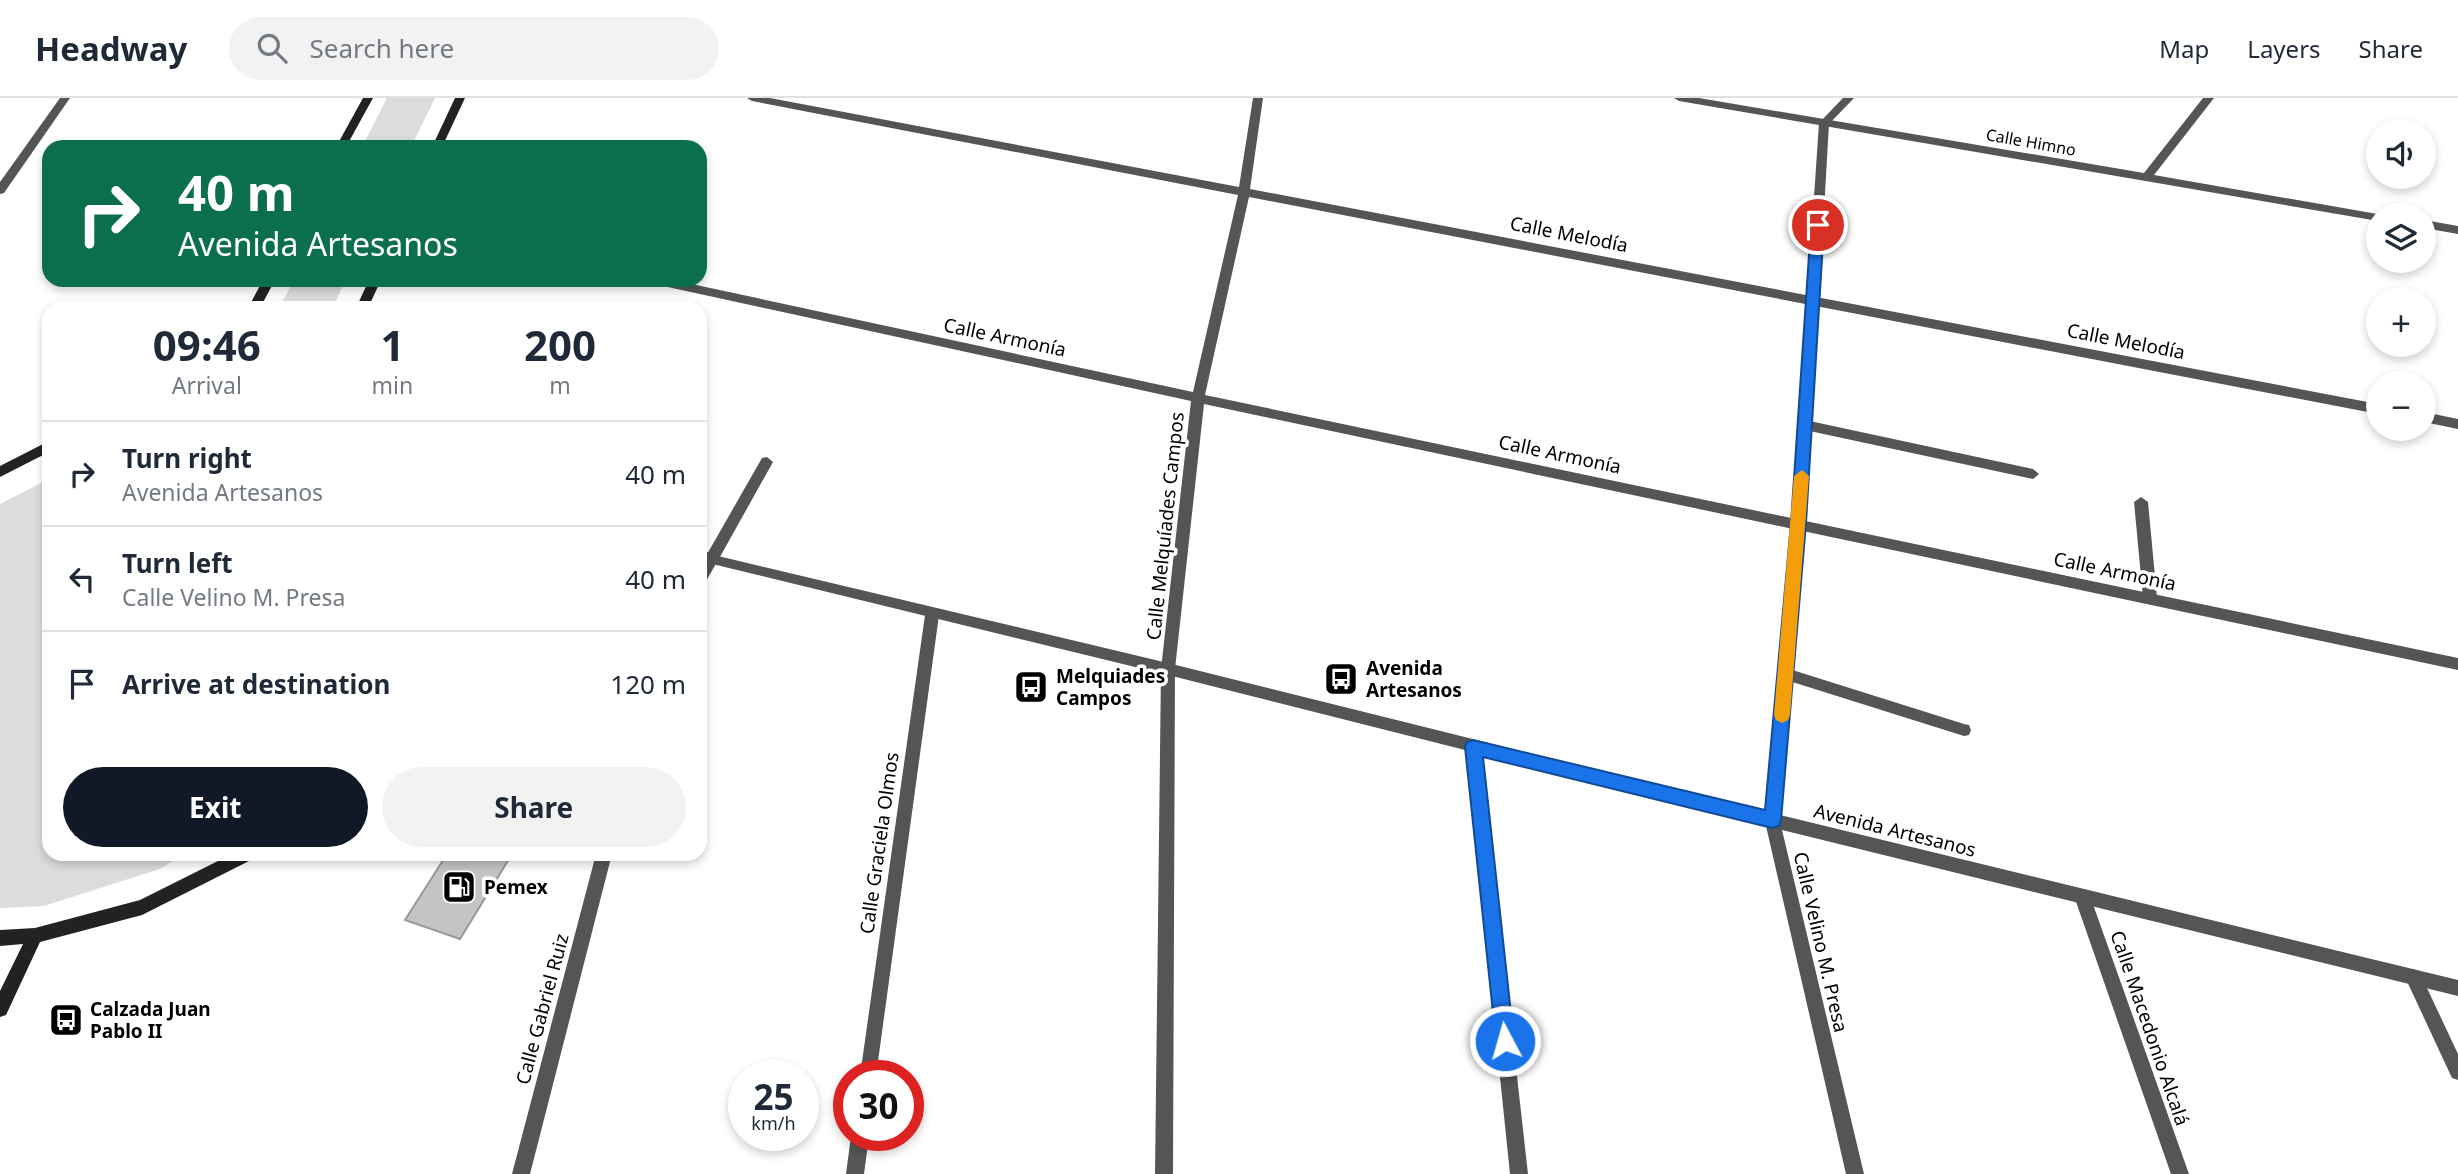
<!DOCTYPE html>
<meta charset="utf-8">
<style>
body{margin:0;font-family:"Noto Sans",sans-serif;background:#f2f2f3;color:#1f2937;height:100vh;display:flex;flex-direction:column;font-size:26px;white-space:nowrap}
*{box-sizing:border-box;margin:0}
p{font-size:23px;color:#747a83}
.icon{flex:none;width:38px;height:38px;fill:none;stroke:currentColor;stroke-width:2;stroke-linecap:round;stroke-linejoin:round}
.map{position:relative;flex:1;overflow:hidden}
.drawer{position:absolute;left:42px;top:203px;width:665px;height:560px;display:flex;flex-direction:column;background:#fff;border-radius:21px;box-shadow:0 4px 10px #0003}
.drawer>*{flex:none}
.hud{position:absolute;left:42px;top:42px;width:665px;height:147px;border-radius:21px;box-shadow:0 4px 10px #0003;background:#0b6e4f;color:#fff;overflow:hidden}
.buttons{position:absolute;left:2366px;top:21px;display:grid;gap:14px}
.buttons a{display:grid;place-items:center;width:70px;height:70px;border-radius:50%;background:#fff;box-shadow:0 4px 10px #0003;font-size:35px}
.speed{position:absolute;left:728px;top:962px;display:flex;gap:14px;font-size:35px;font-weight:700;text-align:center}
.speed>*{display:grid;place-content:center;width:91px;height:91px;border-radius:50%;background:#fff;box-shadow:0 4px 10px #0003;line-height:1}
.speed small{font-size:18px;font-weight:400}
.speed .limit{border:10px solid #d22;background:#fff;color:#111}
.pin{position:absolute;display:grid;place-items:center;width:60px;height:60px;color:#fff;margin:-30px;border:4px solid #fff;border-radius:50%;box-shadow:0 2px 7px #0007}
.me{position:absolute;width:77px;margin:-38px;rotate:354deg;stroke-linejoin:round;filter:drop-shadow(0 0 5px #0008)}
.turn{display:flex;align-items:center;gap:24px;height:147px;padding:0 21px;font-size:32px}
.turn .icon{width:91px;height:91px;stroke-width:2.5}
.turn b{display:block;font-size:49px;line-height:60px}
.eta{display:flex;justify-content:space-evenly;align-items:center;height:119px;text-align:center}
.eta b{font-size:42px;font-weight:700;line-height:49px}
.button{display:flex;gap:14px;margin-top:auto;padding:14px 21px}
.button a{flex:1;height:80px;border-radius:42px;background:#111827;color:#fff;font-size:28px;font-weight:700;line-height:80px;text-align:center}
.button a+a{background:#f2f2f3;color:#1f2937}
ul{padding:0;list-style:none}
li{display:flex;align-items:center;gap:21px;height:105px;padding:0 21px;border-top:2px solid #e0e1e3}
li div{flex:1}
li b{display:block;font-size:26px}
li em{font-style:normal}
header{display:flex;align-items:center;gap:42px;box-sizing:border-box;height:98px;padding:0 35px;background:#fff;border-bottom:2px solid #e0e1e3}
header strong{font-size:33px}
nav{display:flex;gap:38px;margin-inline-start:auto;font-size:24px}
.search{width:490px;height:63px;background:#f2f2f3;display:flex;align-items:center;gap:18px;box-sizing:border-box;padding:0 24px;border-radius:38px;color:#747a83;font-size:26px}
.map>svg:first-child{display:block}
.green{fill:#dcdcdc}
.building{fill:#c4c4c4;stroke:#999;stroke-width:2}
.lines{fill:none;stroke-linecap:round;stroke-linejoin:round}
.service{fill:#555;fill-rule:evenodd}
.minor{fill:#555;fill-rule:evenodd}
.tertiary{fill:#555;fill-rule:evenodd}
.secondary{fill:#222;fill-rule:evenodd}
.route{fill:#1a73e8;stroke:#114b97;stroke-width:2}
.slow{fill:#f59e0b}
.labels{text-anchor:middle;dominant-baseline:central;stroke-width:7;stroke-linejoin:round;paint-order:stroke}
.far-street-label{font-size:16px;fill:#000;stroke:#fff}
.street-label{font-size:19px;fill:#000;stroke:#fff}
.poi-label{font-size:19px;font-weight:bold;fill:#000;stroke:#fff;text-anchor:start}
</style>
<header>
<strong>Headway</strong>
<div class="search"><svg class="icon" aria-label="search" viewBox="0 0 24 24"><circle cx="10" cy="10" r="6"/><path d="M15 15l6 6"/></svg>Search here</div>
<nav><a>Map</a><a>Layers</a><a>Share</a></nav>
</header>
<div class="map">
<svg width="2458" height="1076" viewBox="0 0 2458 1076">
<rect width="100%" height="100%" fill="#fff"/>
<path class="green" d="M 387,0 L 435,0 L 411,49 L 362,49 Z
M 294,182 L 346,182 L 332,210 L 279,210 Z
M 49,381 L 49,756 L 184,756 L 160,771 L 44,808 L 0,810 L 0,406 Z"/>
<path class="building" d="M 447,756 L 512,756 L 460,841 L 405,822 Z"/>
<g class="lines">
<path class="service" d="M 1805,322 L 2033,371 L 2039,376 L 2033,381 L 1805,332 L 1799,327 Z
M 767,359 L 773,364 L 716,466 L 706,466 L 704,462 L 706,458 L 762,360 Z
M 2141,399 L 2148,404 L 2157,500 L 2155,504 L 2145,504 L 2143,500 L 2134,404 Z
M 1786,570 L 1964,626 L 1969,627 L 1971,632 L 1969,637 L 1964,638 L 1786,582 L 1781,580 L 1779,576 L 1781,572 Z"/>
<path class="minor" d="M 60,0 L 70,0 L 4,95 L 0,96 L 0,84 Z
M 747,0 L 770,0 L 1239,89 L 1253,0 L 1263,0 L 1250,91 L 2378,306 L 2378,316 L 1249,99 L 1205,297 L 2458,560 L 2458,572 L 1204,306 L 1175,571 L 1173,1076 L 1155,1076 L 1161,571 L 1191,303 L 654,186 L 648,182 L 673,182 L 1193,294 L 1238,97 L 752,3 Z
M 1674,0 L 1699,0 L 2144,75 L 2203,0 L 2214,0 L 2154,77 L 2383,117 L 2378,117 L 2378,123 L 1679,3 Z
M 2424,122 L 2458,128 L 2458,136 L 2424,130 Z
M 2424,314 L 2458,321 L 2458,331 L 2424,324 Z
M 711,456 L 716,458 L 718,462 L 705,485 L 700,487 L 700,469 L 706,458 Z
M 932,511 L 937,513 L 939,517 L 876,978 L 860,978 L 925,517 L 927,513 Z
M 1473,642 L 1478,644 L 1480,649 L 1528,1076 L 1510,1076 L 1466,649 L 1468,644 Z
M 596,756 L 612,756 L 530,1076 L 512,1076 Z
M 2082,791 L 2088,793 L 2090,798 L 2189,1076 L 2171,1076 L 2074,798 L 2076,793 Z
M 2413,871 L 2419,873 L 2458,956 L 2458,982 L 2452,980 L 2405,879 L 2407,873 Z
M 851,1038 L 869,1038 L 864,1076 L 846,1076 Z"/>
<path class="tertiary" d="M 1843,0 L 1854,0 L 1829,26 L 1806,425 L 1780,717 L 2458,882 L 2458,898 L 1782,732 L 1864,1076 L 1846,1076 L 1766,728 L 1168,577 L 700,463 L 700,451 L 714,457 L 1168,565 L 1765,714 L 1792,425 L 1819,25 Z"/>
<path class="secondary" d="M 363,0 L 373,0 L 346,49 L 336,49 Z
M 455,0 L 465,0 L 442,49 L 432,49 Z
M 263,182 L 275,182 L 260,210 L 248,210 Z
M 369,182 L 381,182 L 368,210 L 356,210 Z
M 49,343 L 49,354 L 0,379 L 0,368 Z
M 232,756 L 256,756 L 253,761 L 142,817 L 40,844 L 6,917 L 0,919 L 0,893 L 23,846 L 0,848 L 0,832 L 35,830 L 140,802 Z"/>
</g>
<path class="route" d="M 1818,122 L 1824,127 L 1806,425 L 1781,722 L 1779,728 L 1772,730 L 1483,659 L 1514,943 L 1512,949 L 1505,952 L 1498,949 L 1496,943 L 1465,649 L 1467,644 L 1473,642 L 1765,712 L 1791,425 L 1811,127 Z"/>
<path class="slow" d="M 1802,372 L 1809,378 L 1790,617 L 1788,622 L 1782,625 L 1776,622 L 1774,617 L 1794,378 Z"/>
<defs>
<symbol id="bus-square" viewBox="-11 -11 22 22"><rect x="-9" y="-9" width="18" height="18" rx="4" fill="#000" stroke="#fff"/><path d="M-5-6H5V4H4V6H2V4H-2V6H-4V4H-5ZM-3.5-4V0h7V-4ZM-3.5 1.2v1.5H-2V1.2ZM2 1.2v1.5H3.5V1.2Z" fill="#fff"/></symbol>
<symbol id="fuel-square" viewBox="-11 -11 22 22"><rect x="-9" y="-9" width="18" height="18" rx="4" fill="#000" stroke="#fff"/><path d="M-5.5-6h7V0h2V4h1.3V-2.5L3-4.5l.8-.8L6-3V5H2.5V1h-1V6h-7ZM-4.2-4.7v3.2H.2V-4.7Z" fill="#fff"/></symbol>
</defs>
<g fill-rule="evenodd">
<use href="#bus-square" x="1322" y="562" width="38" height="38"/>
<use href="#bus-square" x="1012" y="570" width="38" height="38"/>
<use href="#fuel-square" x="440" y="770" width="38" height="38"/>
<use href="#bus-square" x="47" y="903" width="38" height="38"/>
</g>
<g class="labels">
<g class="far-street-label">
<text transform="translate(2031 44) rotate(10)">Calle Himno</text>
</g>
<g class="street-label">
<text transform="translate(1569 136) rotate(11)">Calle Melodía</text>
<text transform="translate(1005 239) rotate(12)">Calle Armonía</text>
<text transform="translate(2126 243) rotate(11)">Calle Melodía</text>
<text transform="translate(1560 356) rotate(12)">Calle Armonía</text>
<text transform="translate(1165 428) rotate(-84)">Calle Melquíades Campos</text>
<text transform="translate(2115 473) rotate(12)">Calle Armonía</text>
<text transform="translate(1895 732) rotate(14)">Avenida Artesanos</text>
<text transform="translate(879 745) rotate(-82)">Calle Graciela Olmos</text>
<text transform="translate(1821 844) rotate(77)">Calle Velino M. Presa</text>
<text transform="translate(542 911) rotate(-75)">Calle Gabriel Ruiz</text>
<text transform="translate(2150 930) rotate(71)">Calle Macedonio Alcalá</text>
</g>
<g class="poi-label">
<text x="1366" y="570">Avenida<tspan x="1366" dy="22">Artesanos</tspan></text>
<text x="1056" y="578">Melquiades<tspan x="1056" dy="22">Campos</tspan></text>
<text x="484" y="789">Pemex</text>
<text x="90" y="911">Calzada Juan<tspan x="90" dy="22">Pablo II</tspan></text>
</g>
</g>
</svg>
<div class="buttons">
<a><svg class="icon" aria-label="sound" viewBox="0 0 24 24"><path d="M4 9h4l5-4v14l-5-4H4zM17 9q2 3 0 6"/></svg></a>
<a><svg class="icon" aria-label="layers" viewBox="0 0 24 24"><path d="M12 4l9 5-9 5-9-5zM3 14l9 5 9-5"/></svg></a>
<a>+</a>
<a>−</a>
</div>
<div class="speed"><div>25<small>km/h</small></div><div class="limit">30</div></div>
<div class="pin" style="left:1818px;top:127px;background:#d93025"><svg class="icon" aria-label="arrive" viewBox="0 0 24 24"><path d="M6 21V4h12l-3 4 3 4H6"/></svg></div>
<svg class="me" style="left:1505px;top:943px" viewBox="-20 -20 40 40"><circle r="17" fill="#1a73e8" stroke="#fff" stroke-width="3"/><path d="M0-11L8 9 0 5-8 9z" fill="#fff"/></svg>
<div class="hud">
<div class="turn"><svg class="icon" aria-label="right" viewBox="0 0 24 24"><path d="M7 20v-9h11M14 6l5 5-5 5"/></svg><div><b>40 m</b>Avenida Artesanos</div></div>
</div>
<section class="drawer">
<div class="eta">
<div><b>09:46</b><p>Arrival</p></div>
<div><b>1</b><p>min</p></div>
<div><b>200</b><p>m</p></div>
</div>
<ul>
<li><svg class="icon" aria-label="right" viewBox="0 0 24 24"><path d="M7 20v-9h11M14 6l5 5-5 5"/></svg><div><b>Turn right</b><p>Avenida Artesanos</p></div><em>40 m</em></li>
<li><svg class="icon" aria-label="left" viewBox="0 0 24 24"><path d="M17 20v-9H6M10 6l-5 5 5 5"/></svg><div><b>Turn left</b><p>Calle Velino M. Presa</p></div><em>40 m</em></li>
<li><svg class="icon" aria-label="arrive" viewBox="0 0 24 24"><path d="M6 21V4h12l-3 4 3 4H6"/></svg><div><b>Arrive at destination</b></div><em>120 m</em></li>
</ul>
<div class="button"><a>Exit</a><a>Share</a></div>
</section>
</div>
